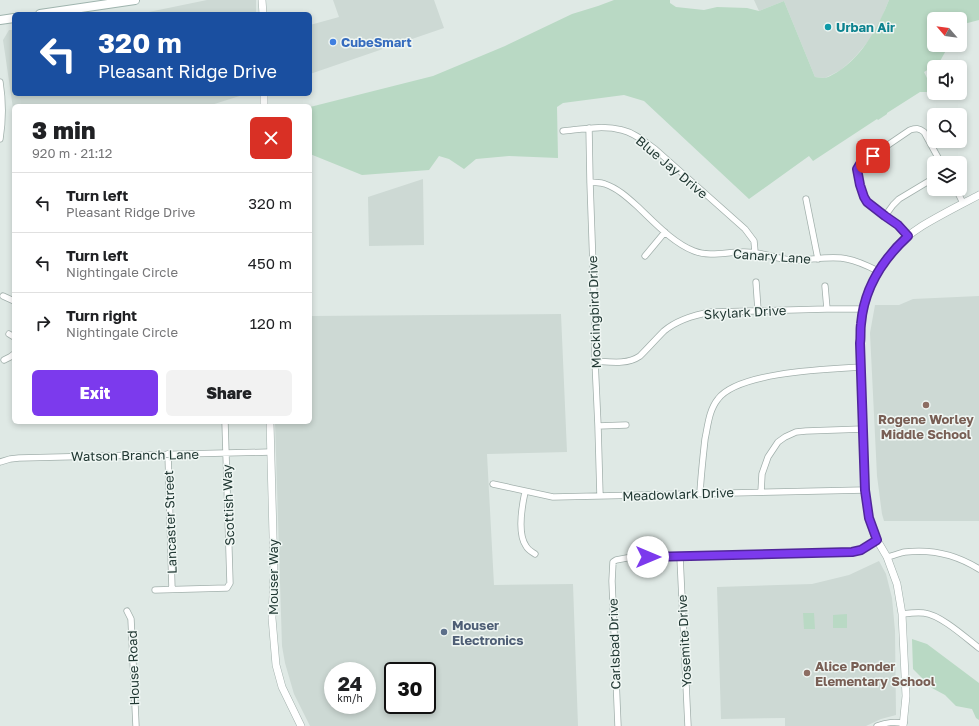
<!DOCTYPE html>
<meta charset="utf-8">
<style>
body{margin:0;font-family:"Golos Text",sans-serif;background:#f2f2f2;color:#202124;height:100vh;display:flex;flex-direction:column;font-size:15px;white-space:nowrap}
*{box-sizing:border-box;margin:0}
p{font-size:13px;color:#757577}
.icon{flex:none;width:22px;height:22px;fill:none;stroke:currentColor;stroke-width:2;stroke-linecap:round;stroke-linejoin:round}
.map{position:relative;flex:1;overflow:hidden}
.panel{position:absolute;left:12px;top:104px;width:300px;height:320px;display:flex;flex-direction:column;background:#fff;border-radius:6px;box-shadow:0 2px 6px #0003}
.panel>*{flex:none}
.top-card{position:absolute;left:12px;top:12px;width:300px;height:84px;border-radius:6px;box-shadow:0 2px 6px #0003;background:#1a4fa0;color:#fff;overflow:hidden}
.needle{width:26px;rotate:298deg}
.controls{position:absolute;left:927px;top:12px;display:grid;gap:8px}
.controls a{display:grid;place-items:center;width:40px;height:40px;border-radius:6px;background:#fff;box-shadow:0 2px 6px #0003;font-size:20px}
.speed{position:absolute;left:324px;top:662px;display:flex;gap:8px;font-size:20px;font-weight:700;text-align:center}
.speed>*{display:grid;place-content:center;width:52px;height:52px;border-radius:50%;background:#fff;box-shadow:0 2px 6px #0003;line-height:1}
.speed small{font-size:10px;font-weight:400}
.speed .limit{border:2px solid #111;border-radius:6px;background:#fff;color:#111}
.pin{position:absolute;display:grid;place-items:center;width:34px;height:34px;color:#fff;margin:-17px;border-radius:8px;box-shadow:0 2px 6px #0006}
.me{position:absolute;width:44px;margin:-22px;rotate:90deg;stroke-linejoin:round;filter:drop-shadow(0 0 3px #0008)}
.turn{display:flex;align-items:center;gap:14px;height:84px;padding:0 20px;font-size:18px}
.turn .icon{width:52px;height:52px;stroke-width:2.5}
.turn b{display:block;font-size:28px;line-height:34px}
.round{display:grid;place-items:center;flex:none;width:42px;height:42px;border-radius:6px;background:#f2f2f2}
.head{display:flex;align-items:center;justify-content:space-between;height:68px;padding:0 20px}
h1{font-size:24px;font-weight:800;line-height:30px}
.primary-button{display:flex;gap:8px;margin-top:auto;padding:8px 20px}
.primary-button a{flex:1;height:46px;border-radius:6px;background:#7c3aed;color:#fff;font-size:16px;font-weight:800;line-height:46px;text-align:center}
.primary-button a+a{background:#f2f2f2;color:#202124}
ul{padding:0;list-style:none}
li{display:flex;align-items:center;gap:12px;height:60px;padding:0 20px;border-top:1px solid #e0e0e0}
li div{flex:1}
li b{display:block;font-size:15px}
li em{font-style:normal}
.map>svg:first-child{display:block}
.built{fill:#cdd9d4;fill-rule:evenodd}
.green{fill:#b9d9c4}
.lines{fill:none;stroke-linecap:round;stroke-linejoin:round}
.minor-casing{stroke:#a2b0ac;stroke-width:7}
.tertiary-casing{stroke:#a2b0ac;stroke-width:8}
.secondary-casing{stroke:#9fb4ae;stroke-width:10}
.minor{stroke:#fff;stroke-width:5.5}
.tertiary{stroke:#fff;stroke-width:7}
.secondary{stroke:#fff;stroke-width:8}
.route-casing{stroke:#51269a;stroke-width:10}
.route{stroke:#7c3aed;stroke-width:7}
.culture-dot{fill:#0f9aa8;stroke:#eff6f3;stroke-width:1.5}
.shop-dot{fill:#3f7fe0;stroke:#eff6f3;stroke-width:1.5}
.education-dot{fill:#8d6e63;stroke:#eff6f3;stroke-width:1.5}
.service-dot{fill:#5c6f8a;stroke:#eff6f3;stroke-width:1.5}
.labels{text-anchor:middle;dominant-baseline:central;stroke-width:3;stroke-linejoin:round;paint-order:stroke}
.culture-label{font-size:13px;font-weight:bold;fill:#0d838f;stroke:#eff6f3;text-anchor:start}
.shop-label{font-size:13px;font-weight:bold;fill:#366cbe;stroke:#eff6f3;text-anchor:start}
.street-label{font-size:13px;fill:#213833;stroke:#eff6f3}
.education-label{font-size:13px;font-weight:bold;fill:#785e54;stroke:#eff6f3}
.service-label{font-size:13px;font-weight:bold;fill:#4e5e75;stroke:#eff6f3;text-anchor:start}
</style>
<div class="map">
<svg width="979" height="726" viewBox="0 0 979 726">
<rect width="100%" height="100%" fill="#dfe9e5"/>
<path class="built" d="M 207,0 L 256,0 L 256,14 L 139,14 Z
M 333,0 L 434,0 L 444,28 L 310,74 L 310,25 L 339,17 Z
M 754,0 L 889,0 L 882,17 L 871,38 L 855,57 L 841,70 L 825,78 L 815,77 L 784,1 L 759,11 Z
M 9,30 L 14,30 L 14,94 L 257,94 L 246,94 L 208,106 L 14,106 L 14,115 L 3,40 Z
M 423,179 L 424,245 L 369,246 L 368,197 Z
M 979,296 L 979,521 L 884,521 L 882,514 L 877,476 L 870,333 L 875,305 L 899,305 L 913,299 Z
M 561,314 L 567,452 L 487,454 L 494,585 L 573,584 L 578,726 L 310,726 L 294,694 L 285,663 L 282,646 L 275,422 L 310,422 L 310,316 ZM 333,671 L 367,671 L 367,705 L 333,705 ZM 393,671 L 427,671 L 427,705 L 393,705 Z
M 879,561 L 886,574 L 892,598 L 895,631 L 896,715 L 881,719 L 866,726 L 785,726 L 785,718 L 721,719 L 717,587 L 812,584 L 849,575 Z"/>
<path class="green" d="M 614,0 L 670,0 L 670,3 L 676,7 L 704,10 L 717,7 L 747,8 L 759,11 L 784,1 L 815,77 C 817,77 821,78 824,78 C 826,78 830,76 832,75 C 860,61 878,28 889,0 L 979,0 L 979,20 L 960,25 L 960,19 L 934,19 L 934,45 L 949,45 L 939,63 L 924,72 L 934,92 L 920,92 L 887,113 L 887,114 L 878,120 L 877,119 L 813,161 L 809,156 L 749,199 L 644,101 L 624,95 L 563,103 L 557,107 L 558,158 L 509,156 L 476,159 L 464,169 L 449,159 L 439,156 L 429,170 L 362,175 L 310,154 L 310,107 L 433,76 L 505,46 L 572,14 L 598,6 Z
M 803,613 L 814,613 L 815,629 L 804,629 Z
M 847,614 L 847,628 L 833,628 L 833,615 Z
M 912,639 L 927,644 L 979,683 L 979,720 L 976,718 L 972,709 L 956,706 L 945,695 L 932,688 L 913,669 Z"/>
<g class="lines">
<defs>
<path id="minor" d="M 0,82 C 3,101 3,120 0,139
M 589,128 L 590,182 L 595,323 L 595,361 L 598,426 L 600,496
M 563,131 C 583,129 603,125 622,130 C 635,133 645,142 655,149 L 745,229 L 754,241 L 755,252
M 590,182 C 595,183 600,182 605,184 C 617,188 627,197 637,206 C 654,222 673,243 694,251 C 709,257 727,252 742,252 C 759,251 774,258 790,260 C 808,261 830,255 847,259 C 858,261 868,266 878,271
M 956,189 L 963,203
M 806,199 L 818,259
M 885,216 L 893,205 L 899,199 L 934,178
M 908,236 C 905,232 902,228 897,225 C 887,216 869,209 864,197 C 860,188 859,178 857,169 L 860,164 L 910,130 C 916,128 919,128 924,132 L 941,163
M 645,256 L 665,232
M 756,282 L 758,310
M 825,286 L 827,309
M 3,296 L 14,301
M 9,334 L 14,337
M 4,360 L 10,357 L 14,354
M 595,361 C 610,362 627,365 640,356 C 648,348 656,339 664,331 C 677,320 694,315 711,312 L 827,309 L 864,309
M 598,426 L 626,425
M 168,454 L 172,589
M 0,462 L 10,459 L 19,458 L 270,452
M 493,484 L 553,497 L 865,490
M 525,492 C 522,506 517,533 526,546 C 528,550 532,552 535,554
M 761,492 L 762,474 L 768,457 L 778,442 L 785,437 L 796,432 L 806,431 L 863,429
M 700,493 C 701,475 703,457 705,439 C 708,425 709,410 718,399 C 738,372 828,369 861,367
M 680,557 L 688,726
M 887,557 C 893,556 899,553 905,552 C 931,549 957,555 979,569
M 155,590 L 227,588 L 230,583 L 225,422
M 127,611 L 131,619 L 136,726
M 902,614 C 910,613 917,612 924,613 C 941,615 966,638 979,648
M 618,726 L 612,581 L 613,562 L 616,560 L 632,557 L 680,557 L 852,552 L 861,550 L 877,540
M 877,726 C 887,722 894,722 904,723"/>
<path id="tertiary" d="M 262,0 L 263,14
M 264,106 L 264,94
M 270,422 L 274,573 L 272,618 L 276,665 L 282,687 L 301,726
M 903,726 L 906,696 L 902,614 L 897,584 L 887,557 L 877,540 L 869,518 L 865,490 L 860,343 C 861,337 860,331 861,325 C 865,285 888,247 922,226 C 940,215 960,205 979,195"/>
<path id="secondary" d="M 40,14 L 135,0
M 0,20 L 14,18"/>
</defs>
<use href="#minor" class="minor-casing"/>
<use href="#tertiary" class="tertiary-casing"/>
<use href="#secondary" class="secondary-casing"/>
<use href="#minor" class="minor"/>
<use href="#tertiary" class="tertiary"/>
<use href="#secondary" class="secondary"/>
</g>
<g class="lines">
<defs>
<path id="route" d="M 648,557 L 852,552 L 861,550 L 877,540 L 869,518 L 865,490 L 860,343 C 861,337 860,330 861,324 C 864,288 882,260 908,236 L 898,225 L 885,216 L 867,202 L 864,197 L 860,185 L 857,169 L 860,164 L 873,156"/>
</defs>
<use href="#route" class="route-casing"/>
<use href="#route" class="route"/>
</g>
<circle class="culture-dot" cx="828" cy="27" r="4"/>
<circle class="shop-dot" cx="333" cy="42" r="4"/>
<g class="education-dot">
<circle cx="926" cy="405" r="4"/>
<circle cx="807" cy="673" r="4"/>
</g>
<circle class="service-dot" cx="444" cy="632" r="4"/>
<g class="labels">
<g class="culture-label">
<text x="836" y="27">Urban Air</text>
</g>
<g class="shop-label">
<text x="341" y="42">CubeSmart</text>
</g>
<g class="street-label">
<text transform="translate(672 167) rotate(40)">Blue Jay Drive</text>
<text transform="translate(772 256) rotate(4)">Canary Lane</text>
<text transform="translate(594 312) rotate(-92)">Mockingbird Drive</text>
<text transform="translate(745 312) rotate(-3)">Skylark Drive</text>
<text transform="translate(135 455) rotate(-1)">Watson Branch Lane</text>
<text transform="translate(678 494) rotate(-2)">Meadowlark Drive</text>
<text transform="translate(228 505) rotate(-92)">Scottish Way</text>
<text transform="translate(170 522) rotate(-92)">Lancaster Street</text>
<text transform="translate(273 577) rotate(-90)">Mouser Way</text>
<text transform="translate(684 641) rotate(-93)">Yosemite Drive</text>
<text transform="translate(614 644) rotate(-92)">Carlsbad Drive</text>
<text transform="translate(133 668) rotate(-92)">House Road</text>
</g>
<g class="education-label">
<text x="926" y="419">Rogene Worley<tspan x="926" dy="15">Middle School</tspan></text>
<text x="815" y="666" text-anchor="start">Alice Ponder<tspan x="815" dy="15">Elementary School</tspan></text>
</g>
<g class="service-label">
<text x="452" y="625">Mouser<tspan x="452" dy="15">Electronics</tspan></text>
</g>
</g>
</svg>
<div class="controls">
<a><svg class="needle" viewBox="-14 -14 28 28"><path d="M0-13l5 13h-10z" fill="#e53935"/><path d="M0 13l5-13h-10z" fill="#757577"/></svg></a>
<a><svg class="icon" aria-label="sound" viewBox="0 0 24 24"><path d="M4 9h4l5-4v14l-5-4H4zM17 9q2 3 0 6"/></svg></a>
<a><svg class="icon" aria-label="search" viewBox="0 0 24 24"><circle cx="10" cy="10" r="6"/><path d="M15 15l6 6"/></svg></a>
<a><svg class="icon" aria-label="layers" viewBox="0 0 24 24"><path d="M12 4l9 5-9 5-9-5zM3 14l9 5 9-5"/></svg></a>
</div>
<div class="speed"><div>24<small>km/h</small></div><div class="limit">30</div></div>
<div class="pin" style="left:873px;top:156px;background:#d93025"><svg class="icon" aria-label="arrive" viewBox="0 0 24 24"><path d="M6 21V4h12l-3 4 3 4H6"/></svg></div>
<svg class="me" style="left:648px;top:557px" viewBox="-20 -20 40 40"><circle r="19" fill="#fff"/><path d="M0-13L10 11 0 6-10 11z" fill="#7c3aed"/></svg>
<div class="top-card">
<div class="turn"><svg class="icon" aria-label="left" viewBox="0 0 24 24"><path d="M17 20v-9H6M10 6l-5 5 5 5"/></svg><div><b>320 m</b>Pleasant Ridge Drive</div></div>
</div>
<section class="panel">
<div class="head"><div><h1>3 min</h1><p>920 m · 21:12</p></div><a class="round" style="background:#d93025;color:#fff"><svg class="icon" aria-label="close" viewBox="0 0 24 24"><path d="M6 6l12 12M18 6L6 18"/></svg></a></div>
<ul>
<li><svg class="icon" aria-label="left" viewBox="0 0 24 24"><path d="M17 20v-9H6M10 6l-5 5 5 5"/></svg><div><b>Turn left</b><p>Pleasant Ridge Drive</p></div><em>320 m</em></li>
<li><svg class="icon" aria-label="left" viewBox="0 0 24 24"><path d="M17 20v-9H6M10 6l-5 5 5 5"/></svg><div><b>Turn left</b><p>Nightingale Circle</p></div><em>450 m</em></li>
<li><svg class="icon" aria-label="right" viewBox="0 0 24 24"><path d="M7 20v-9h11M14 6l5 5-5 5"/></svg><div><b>Turn right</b><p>Nightingale Circle</p></div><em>120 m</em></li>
</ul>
<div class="primary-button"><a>Exit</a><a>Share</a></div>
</section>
</div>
